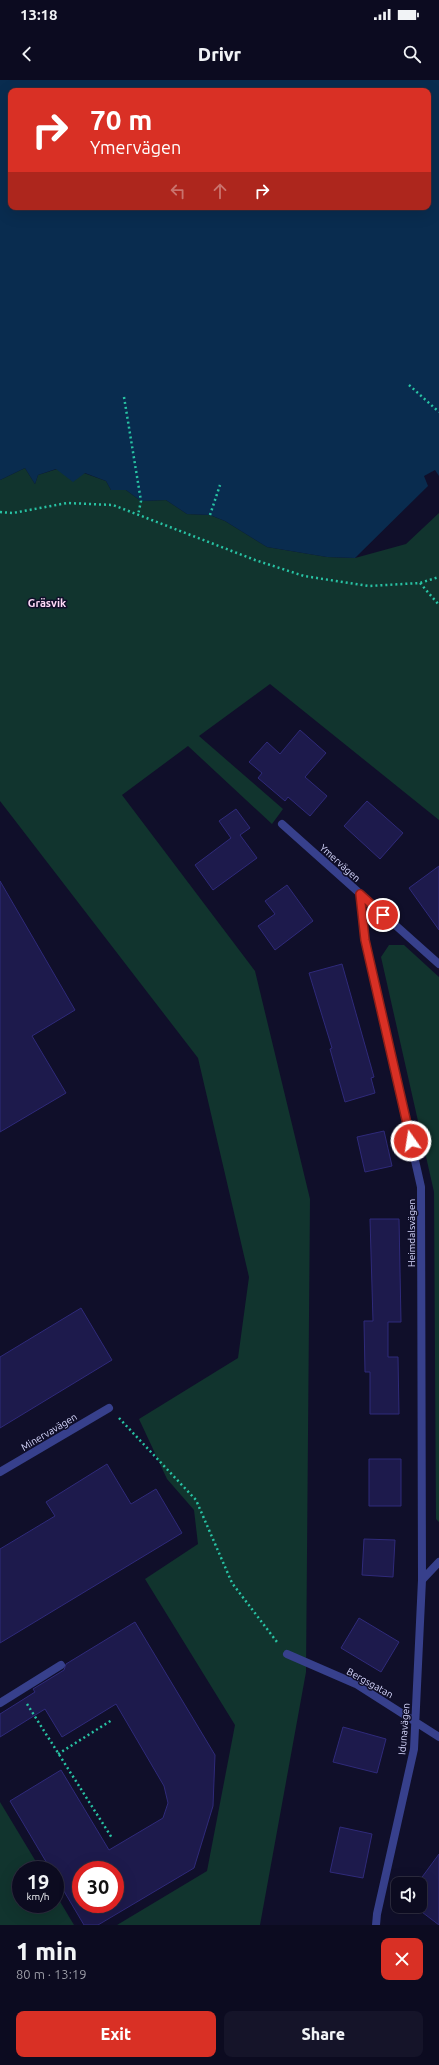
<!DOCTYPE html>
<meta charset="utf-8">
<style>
body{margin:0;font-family:Ubuntu,sans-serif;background:#151429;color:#f1f3f6;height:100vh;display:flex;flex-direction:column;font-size:15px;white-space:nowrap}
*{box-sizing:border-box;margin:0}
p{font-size:13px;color:#9a9ba5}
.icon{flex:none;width:22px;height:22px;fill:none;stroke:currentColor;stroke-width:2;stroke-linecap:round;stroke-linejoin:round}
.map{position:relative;height:1845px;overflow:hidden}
.drawer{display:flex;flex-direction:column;background:#0c0b20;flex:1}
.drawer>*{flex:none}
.banner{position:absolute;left:8px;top:8px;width:423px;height:122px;border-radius:8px;box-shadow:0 4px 16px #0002,0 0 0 1px #2c2b3e;background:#d93025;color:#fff;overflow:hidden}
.controls{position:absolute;left:391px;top:1797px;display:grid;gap:8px}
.controls a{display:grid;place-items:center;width:36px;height:36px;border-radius:8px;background:#0c0b20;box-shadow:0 4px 16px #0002,0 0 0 1px #2c2b3e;font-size:20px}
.speed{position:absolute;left:12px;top:1781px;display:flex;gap:8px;font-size:20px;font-weight:700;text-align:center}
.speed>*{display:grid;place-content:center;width:52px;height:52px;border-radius:50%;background:#0c0b20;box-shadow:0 4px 16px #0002,0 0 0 1px #2c2b3e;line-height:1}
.speed small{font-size:10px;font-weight:400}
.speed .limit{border:6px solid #d22;background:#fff;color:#111}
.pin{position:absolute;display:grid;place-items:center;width:34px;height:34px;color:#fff;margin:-17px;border:2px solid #fff;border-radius:50%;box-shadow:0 1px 4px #0007}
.me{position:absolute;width:44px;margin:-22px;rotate:347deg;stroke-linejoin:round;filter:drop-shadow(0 0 3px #0008)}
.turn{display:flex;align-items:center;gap:14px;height:84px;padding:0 16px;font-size:18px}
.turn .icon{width:52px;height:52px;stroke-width:2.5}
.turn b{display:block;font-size:28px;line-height:34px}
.lanes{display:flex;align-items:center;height:38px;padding:0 16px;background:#0003;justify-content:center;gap:20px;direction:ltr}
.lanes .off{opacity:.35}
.round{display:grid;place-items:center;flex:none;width:42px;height:42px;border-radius:8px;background:#151429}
.head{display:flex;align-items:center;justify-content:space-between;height:68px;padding:0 16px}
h1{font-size:24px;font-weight:800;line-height:30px}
.primary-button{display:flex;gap:8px;margin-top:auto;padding:8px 16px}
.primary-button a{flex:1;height:46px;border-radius:8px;background:#d93025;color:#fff;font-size:16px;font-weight:800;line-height:46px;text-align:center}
.primary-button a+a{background:#151429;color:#f1f3f6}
.status{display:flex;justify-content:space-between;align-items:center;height:28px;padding:0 20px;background:#0c0b20;direction:ltr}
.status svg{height:11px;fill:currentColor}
header{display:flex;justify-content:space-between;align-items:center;height:52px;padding:0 16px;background:#0c0b20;font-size:18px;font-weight:800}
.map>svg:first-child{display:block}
.green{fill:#11342e}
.water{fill:#092c4f;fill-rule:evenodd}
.building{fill:#1d1a4c;stroke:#2f2a7a;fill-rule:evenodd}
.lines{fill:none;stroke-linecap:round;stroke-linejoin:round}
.path{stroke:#28c3a4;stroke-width:2.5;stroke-dasharray:2 3;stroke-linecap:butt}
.street{stroke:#37408c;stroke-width:8}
.route-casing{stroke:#8d1f18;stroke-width:10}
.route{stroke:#d93025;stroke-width:7}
.labels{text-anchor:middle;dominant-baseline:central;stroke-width:3;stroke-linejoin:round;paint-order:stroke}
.street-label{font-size:10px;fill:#d8d9ff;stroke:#100f2a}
.neighbourhood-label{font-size:11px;font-weight:bold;fill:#ffdaf7;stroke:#100f2a}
</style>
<div class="status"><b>13:18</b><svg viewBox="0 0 49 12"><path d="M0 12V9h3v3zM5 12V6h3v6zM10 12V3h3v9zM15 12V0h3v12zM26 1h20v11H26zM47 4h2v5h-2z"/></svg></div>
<header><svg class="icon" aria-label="back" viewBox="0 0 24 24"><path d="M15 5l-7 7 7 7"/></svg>Drivr<svg class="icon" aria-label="search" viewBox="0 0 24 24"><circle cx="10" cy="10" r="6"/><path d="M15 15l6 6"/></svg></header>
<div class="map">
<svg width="439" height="1845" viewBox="0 0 439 1845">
<rect width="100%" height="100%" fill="#100f2a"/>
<path class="green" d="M 25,388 L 35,404 L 38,395 L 57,389 L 84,393 L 106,401 L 111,410 L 126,410 L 141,421 L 166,420 L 187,434 L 210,435 L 225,441 L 267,467 L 327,477 L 355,478 L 406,464 L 439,433 L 439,740 L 270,604 L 199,656 L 283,729 L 272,744 L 188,666 L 122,715 L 255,891 L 310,1119 L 306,1592 L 260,1845 L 117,1845 L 207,1791 L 235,1645 L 145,1499 L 198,1464 L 194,1430 L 167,1399 L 139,1339 L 238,1278 L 249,1197 L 198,978 L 0,721 L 0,400 Z
M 389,865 L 404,865 L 439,897 L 439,1442 L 436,1439 L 434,1112 L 381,877 Z
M 0,1722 L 41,1790 L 21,1790 L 21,1824 L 55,1824 L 55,1813 L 74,1845 L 0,1845 Z"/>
<path class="water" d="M 0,0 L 439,0 L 439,396 L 435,390 L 424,396 L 428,406 L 355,478 L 327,477 L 267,467 L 225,441 L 210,435 L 187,434 L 166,420 L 141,421 L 126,410 L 111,410 L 106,401 L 85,393 L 73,402 L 56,389 L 38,395 L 35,404 L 25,388 L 0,400 ZM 11,11 L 428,11 L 428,127 L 11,127 Z"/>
<path class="building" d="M 300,650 L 326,673 L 305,697 L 327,716 L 310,736 L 288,717 L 285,721 L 258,698 L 262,693 L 249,682 L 267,662 L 280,674 Z
M 367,721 L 403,753 L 380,779 L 344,746 Z
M 236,729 L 250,748 L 240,755 L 257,778 L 213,810 L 195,785 L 231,758 L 219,741 Z
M 439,786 L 439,850 L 409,808 Z
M 0,801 L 75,930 L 32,956 L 66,1013 L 0,1052 Z
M 287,805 L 313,841 L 275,870 L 258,846 L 275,834 L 265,821 Z
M 342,884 L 374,997 L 371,998 L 375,1013 L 345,1022 L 330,969 L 332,968 L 309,893 Z
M 384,1051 L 392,1086 L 365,1092 L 357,1057 Z
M 370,1139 L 399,1139 L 401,1242 L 388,1242 L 388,1277 L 398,1277 L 399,1334 L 370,1334 L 370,1292 L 365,1292 L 364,1241 L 373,1241 Z
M 81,1228 L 112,1280 L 0,1348 L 0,1277 Z
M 369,1379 L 401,1379 L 401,1426 L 369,1426 Z
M 107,1384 L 131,1424 L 156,1409 L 182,1453 L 0,1563 L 0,1469 L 55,1436 L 46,1422 Z
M 364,1459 L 395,1460 L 393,1497 L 362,1495 Z
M 359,1538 L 399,1562 L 381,1592 L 341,1568 Z
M 135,1542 L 215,1675 L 213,1726 L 194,1788 L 98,1845 L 84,1845 L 55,1796 L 55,1790 L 51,1790 L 10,1721 L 61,1690 L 109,1770 L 163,1738 L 168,1723 L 164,1706 L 116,1624 L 62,1657 L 45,1629 L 0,1657 L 0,1634 L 35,1612 L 33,1609 L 64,1590 L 66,1584 ZM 81,1790 L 115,1790 L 115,1824 L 81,1824 Z
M 343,1647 L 386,1659 L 377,1693 L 333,1682 Z
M 340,1747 L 372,1754 L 363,1798 L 330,1792 Z
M 439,1774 L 439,1845 L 414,1826 L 420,1826 L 420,1804 L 417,1804 Z"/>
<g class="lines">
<path class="path" d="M 409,305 L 439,332
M 124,317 L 141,421 L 138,435
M 0,432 L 13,433 L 67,423 L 113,425 L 255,480 L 304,496 L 369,506 L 420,503 L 439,497
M 210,435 L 220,405
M 420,503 L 439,525
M 119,1338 L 196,1420 L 232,1503 L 277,1562
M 27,1624 L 112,1758
M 58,1674 L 112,1640"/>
<path class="street" d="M 282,744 L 439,884
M 360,814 L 365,860 L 421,1107 L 422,1500
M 0,1392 L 109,1328
M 287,1574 L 356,1604 L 439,1657
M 0,1623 L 61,1585
M 376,1845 L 377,1834 L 414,1669 L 422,1500 L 439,1482"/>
</g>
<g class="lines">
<defs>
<path id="route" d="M 383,835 L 360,814 L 365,860 L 411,1061"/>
</defs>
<use href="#route" class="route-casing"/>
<use href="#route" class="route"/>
</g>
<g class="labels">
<g class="street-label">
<text transform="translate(340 783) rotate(42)">Ymervägen</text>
<text transform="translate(411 1153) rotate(-90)">Heimdalsvägen</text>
<text transform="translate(49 1352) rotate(-31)">Minervavägen</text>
<text transform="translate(370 1603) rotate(29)">Bergsgatan</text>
<text transform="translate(404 1649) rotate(-85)">Idunavägen</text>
</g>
<g class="neighbourhood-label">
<text x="47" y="523">Gräsvik</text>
</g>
</g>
</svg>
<div class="controls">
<a><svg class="icon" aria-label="sound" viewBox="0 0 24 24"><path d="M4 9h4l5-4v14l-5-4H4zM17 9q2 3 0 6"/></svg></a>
</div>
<div class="speed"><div>19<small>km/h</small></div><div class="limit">30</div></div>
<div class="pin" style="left:383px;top:835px;background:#d93025"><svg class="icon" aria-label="arrive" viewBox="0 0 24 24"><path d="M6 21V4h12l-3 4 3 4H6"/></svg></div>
<svg class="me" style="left:411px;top:1061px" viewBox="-20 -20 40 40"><circle r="17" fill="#d93025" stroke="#fff" stroke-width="3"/><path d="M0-11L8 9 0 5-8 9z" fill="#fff"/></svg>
<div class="banner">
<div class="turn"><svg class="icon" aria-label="right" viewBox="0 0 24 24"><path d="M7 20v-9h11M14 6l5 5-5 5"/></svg><div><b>70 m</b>Ymervägen</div></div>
<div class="lanes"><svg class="icon off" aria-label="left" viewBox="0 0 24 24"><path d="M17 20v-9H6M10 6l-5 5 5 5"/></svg><svg class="icon off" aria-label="ahead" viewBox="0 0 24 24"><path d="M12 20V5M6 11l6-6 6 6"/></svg><svg class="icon" aria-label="right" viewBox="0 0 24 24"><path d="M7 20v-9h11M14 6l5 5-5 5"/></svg></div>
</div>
</div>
<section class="drawer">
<div class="head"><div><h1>1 min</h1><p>80 m · 13:19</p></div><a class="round" style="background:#d93025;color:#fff"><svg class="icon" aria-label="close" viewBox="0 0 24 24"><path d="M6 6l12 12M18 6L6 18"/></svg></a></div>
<div class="primary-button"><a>Exit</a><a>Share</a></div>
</section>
